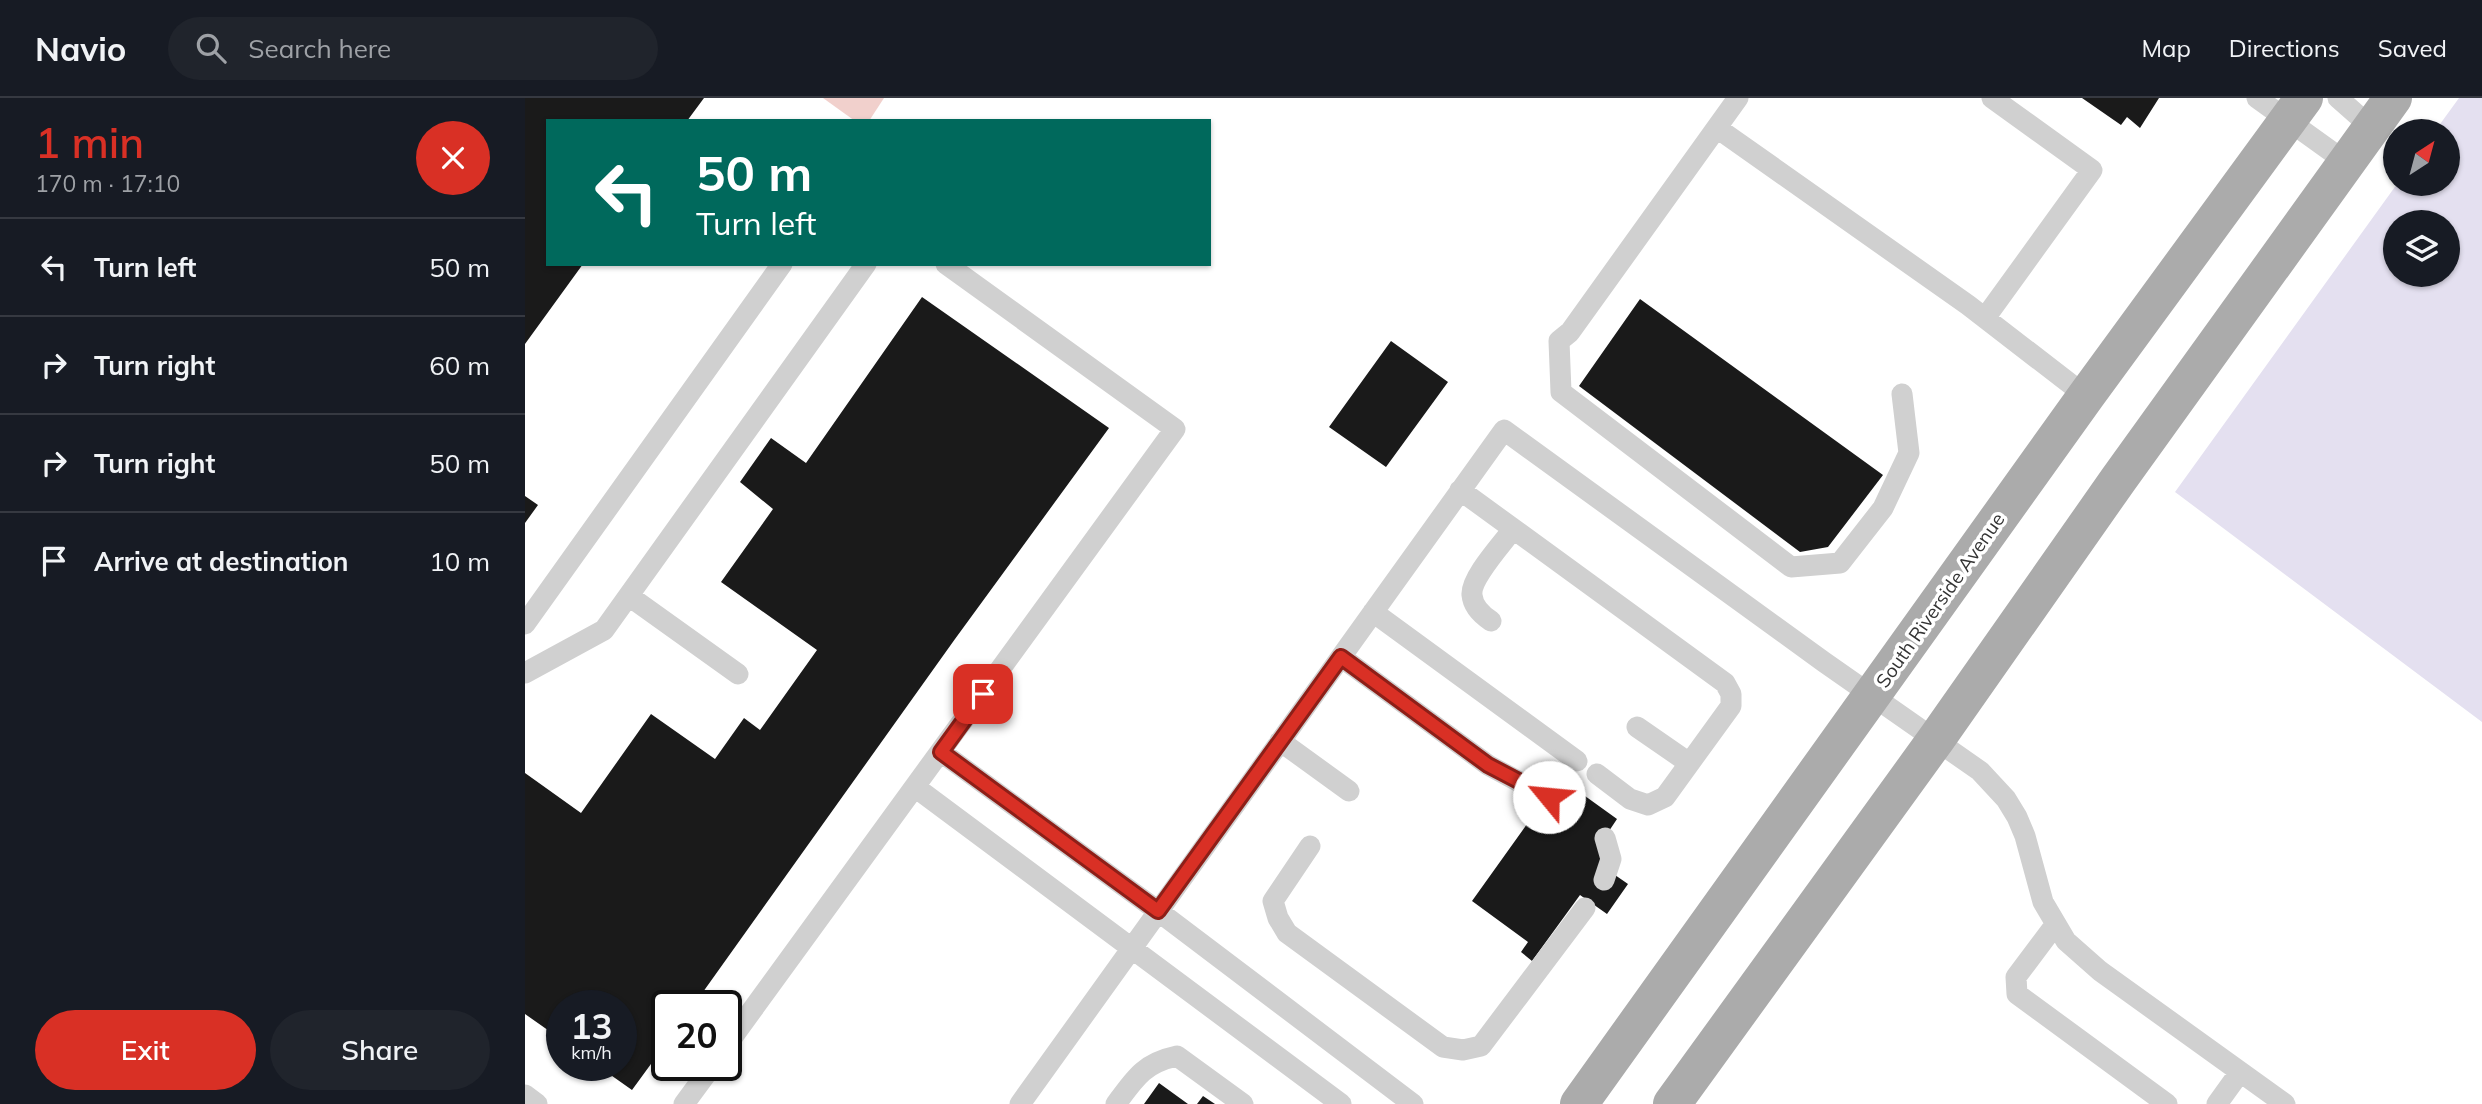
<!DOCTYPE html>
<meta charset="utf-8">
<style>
body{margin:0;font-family:Mulish,sans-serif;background:#20242c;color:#f1f3f6;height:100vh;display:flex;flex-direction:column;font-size:26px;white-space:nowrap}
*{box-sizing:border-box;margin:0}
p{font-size:23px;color:#9ea1a6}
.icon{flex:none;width:38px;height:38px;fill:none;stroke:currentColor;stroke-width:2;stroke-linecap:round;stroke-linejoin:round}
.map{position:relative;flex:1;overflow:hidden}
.sheet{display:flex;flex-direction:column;background:#171b24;width:525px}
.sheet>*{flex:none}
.hud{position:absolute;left:21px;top:21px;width:665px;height:147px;border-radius:0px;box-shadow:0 2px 5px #0004;background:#00695c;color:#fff;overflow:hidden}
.needle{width:46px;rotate:36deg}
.tools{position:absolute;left:1858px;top:21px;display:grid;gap:14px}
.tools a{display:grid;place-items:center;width:77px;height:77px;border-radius:50%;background:#171b24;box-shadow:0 2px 5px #0004;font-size:35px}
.speed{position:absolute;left:21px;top:892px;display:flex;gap:14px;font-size:35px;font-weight:700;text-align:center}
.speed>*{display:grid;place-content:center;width:91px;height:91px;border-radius:50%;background:#171b24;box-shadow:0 2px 5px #0004;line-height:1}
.speed small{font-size:18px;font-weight:400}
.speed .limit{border:4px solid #111;border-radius:10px;background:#fff;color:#111}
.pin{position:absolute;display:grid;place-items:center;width:60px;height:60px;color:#fff;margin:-30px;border-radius:14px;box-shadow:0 4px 10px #0006}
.me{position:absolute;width:77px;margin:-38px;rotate:298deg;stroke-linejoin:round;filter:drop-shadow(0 0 5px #0008)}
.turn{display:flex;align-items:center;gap:24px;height:147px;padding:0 35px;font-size:32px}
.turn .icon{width:91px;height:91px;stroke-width:2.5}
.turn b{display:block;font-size:49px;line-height:60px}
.round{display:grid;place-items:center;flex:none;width:74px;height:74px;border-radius:37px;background:#20242c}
.head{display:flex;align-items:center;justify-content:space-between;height:119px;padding:0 35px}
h1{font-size:42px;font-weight:600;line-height:52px;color:#d93025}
.button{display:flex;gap:14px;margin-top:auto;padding:14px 35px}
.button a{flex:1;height:80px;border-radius:42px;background:#d93025;color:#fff;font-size:28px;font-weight:600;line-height:80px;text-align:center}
.button a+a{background:#20242c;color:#f1f3f6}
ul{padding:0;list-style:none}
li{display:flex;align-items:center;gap:21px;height:98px;padding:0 35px;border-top:2px solid #363941}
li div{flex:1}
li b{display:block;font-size:26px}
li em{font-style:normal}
header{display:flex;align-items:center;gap:42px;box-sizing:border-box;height:98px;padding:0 35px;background:#171b24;border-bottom:2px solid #363941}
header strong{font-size:33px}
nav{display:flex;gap:38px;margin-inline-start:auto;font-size:24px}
.search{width:490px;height:63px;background:#20242c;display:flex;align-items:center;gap:18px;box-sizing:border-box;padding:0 24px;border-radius:38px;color:#9ea1a6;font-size:26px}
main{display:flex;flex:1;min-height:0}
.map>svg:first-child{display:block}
.green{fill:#e4e0f0;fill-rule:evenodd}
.water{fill:#f1d0cc}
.building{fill:#1a1a1a}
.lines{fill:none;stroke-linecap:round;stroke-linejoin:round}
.service{stroke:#d0d0d0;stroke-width:21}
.primary{stroke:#ababab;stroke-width:38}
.route-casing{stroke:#8d1f18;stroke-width:18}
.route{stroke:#d93025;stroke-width:12}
.labels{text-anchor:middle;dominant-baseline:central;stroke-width:7;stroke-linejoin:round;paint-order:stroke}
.street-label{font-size:19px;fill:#333;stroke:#fff}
</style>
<header>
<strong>Navio</strong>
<div class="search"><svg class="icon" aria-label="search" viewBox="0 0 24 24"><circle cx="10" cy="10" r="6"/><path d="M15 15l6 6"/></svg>Search here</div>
<nav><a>Map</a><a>Directions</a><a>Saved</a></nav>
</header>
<main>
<section class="sheet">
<div class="head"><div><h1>1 min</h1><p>170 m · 17:10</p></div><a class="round" style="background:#d93025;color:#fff"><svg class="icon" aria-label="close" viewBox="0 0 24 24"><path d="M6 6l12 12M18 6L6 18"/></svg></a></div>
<ul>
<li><svg class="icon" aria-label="left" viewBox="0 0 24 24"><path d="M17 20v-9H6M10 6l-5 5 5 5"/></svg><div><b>Turn left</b></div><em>50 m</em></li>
<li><svg class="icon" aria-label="right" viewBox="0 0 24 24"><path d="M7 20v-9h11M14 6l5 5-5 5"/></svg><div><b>Turn right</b></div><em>60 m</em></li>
<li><svg class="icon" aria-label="right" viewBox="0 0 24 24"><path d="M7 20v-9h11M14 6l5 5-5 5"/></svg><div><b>Turn right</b></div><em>50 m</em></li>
<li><svg class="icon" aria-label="arrive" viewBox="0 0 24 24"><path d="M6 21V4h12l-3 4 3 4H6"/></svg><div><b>Arrive at destination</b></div><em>10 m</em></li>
</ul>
<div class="button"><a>Exit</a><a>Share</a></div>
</section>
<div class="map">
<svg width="1957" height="1006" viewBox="0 0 1957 1006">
<rect width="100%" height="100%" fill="#fff"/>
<path class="green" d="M 1934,0 L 1957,0 L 1957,624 L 1650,394 L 1872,86 L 1923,86 L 1923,33 L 1910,33 ZM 1871,124 L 1923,124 L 1923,177 L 1871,177 Z"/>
<path class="water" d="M 298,0 L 359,0 L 344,23 L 330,23 Z"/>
<path class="building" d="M 0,0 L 179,0 L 162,23 L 23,23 L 23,166 L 58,166 L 0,246 Z
M 1557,0 L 1634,0 L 1615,30 L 1602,19 L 1596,27 Z
M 397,199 L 584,330 L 430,541 L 168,908 L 142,908 L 142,944 L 107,992 L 73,968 L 96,968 L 96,908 L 37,908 L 37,942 L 0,916 L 0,675 L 56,715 L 126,616 L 190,661 L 219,620 L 235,632 L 292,552 L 196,484 L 248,411 L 215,384 L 246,340 L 281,365 Z
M 1115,201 L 1358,377 L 1303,449 L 1275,454 L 1054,288 Z
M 866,243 L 923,284 L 861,369 L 804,329 Z
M 0,398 L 13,407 L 0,425 Z
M 1035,680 L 1092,721 L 1076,745 L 1077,768 L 1103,786 L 1082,816 L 1055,797 L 1007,863 L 996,854 L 1003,844 L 947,803 Z
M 634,985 L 663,1006 L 619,1006 Z
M 678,998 L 690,1006 L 672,1006 Z"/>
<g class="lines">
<path class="service" d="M 1213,0 L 1045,234 L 1034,243 L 1036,294 L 1266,469 L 1315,465 L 1358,410 L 1384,355 L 1377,296
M 1732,0 L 1821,64
M 1813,0 L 1847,30
M 1192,30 L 1443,207 L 1561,298
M 1460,220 L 1567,72 L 1467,0
M 935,392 L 1200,585 L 1206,596 L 1206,608 L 1140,699 L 1123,707 L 1105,701 L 1072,676
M 104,498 L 213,576
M 848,514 L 1052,663
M 966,523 C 957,517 948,509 947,497 C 945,480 978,445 988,431
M 0,526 L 257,166
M 816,559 L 963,667 L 1024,700
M 0,575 L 79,532 L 341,166
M 1112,629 L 1164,665
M 755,643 L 824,693
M 416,654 L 633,813 L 888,1006
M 390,689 L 816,1006
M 785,748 L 748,803 L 753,820 L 762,835 L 918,949 L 938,952 L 956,948 L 1060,810
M 1079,782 L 1086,761 L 1080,740
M 1530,827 L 1491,879 L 1492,896 L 1642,1006
M 201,948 L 650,331 L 421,166
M 0,997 L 12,1006
M 159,1006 L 187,968
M 495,1006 L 979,332 L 1299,564 L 1455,673 L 1481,701 L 1492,719 L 1500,738 L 1518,804 L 1541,843 L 1575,873 L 1760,1006
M 591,1006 C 610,980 619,965 652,958 L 718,1006
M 1692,1006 L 1715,974"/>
<path class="primary" d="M 1054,1006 L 1561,298 L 1779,0
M 1147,1006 L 1412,640 L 1593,382 L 1868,0"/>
</g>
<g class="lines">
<defs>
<path id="route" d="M 458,596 L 416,654 L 633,813 L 816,559 L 963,667 L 1024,699"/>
</defs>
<use href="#route" class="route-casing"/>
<use href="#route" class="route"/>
</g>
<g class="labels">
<g class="street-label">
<text transform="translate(1415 502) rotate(-55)">South Riverside Avenue</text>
</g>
</g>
</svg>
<div class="tools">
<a><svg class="needle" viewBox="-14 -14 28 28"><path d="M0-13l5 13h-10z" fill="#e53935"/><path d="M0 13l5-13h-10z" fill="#9ea1a6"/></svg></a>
<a><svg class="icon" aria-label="layers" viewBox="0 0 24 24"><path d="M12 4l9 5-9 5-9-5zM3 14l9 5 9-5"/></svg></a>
</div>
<div class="speed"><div>13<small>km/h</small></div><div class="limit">20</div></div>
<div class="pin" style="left:458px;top:596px;background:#d93025"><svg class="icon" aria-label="arrive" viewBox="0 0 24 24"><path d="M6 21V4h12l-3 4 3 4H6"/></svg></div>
<svg class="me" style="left:1024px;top:699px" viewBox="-20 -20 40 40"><circle r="19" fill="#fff"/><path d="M0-13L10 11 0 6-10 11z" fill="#d93025"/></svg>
<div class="hud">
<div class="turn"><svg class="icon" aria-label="left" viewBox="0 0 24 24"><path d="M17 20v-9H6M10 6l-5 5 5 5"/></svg><div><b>50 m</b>Turn left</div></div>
</div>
</div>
</main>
